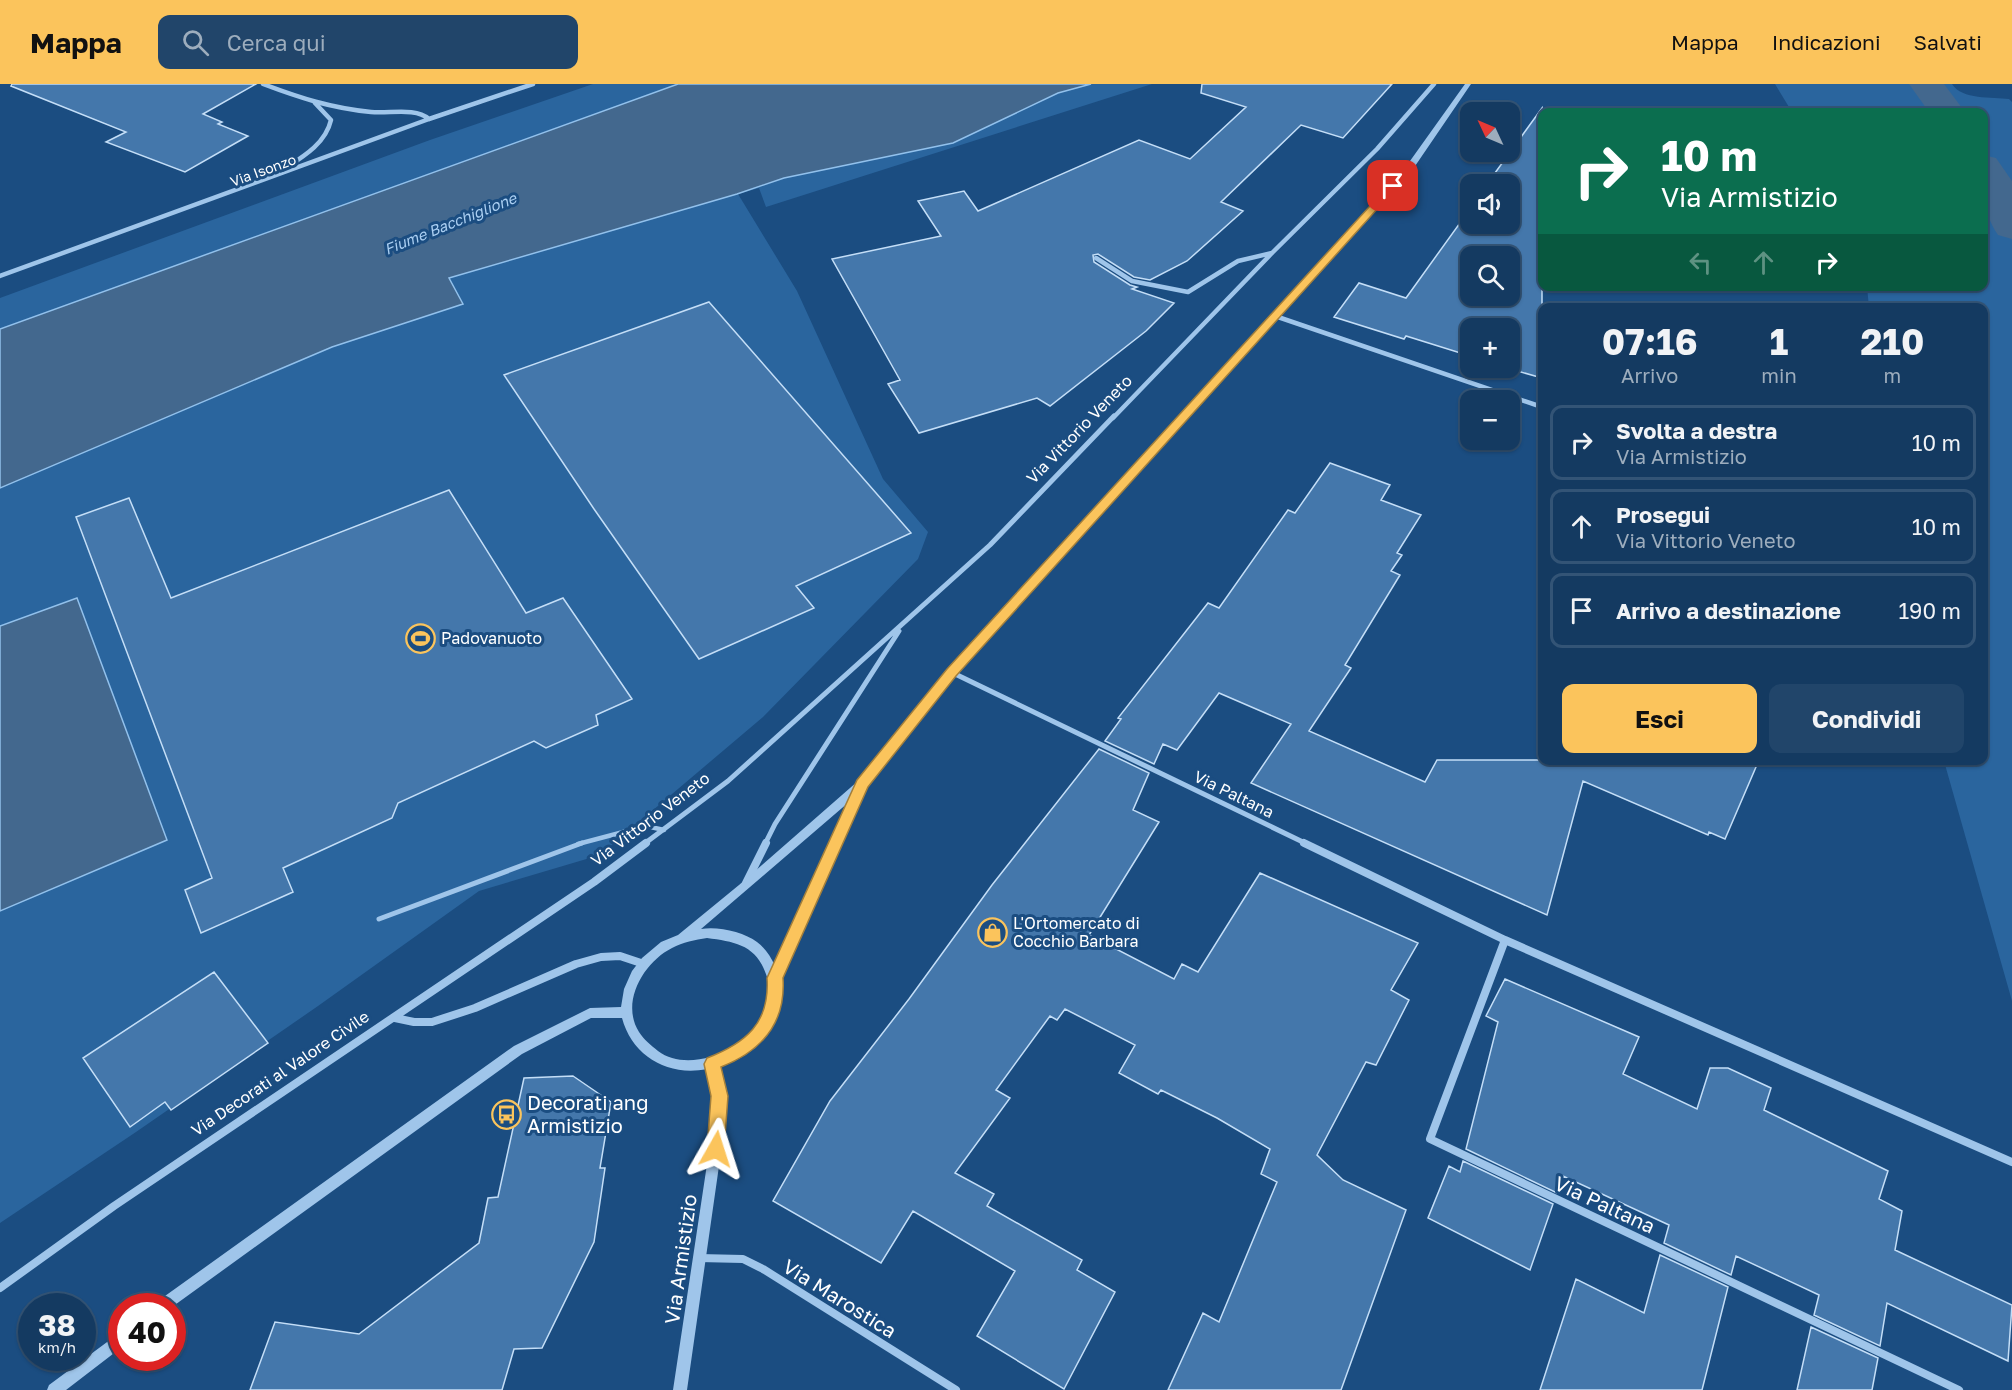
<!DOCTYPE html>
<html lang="it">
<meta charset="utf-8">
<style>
body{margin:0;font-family:"Golos Text",sans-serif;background:#21456a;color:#f1f3f6;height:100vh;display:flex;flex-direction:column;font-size:22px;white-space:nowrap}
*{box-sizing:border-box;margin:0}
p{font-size:20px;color:#9dadbd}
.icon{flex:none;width:33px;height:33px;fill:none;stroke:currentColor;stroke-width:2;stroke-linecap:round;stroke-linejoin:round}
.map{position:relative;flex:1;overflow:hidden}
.details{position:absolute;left:1538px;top:219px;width:450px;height:462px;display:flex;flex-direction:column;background:#143a61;border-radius:12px;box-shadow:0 2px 4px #0004,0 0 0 2px #335476}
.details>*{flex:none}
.guide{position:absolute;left:1538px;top:24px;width:450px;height:183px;border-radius:12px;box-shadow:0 2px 4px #0004,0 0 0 2px #335476;background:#0b6e4f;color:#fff;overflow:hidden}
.needle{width:39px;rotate:314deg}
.fabs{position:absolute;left:1460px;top:18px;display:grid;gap:12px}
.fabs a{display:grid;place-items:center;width:60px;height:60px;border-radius:12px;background:#143a61;box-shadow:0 2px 4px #0004,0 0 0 2px #335476;font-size:30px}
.speed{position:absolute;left:18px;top:1209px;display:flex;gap:12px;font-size:30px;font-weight:700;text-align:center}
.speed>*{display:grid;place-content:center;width:78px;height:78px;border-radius:50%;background:#143a61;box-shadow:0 2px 4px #0004,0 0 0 2px #335476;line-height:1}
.speed small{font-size:15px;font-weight:400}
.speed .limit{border:9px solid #d22;background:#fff;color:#111}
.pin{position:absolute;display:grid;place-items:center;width:51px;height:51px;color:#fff;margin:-26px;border-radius:12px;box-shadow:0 3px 9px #0006}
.me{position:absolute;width:66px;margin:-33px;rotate:6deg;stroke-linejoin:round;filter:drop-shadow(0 0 4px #0008)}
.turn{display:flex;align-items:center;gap:21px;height:126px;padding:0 24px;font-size:27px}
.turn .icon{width:78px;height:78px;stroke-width:2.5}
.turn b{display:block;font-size:42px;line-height:51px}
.lanes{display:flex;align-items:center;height:57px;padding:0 24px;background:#0003;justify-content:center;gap:30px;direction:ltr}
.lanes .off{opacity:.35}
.eta{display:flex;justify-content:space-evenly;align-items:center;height:102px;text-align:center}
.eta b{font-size:36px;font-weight:700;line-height:42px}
.cta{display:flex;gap:12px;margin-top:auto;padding:12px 24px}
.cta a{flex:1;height:69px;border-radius:12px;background:#fbc45c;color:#111;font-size:24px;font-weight:700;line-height:69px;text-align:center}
.cta a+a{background:#21456a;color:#f1f3f6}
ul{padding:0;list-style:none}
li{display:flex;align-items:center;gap:18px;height:75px;margin:0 12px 9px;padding:0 12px;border:3px solid #335476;border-radius:12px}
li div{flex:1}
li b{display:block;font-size:22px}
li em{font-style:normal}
header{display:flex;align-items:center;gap:36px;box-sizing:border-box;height:84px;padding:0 30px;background:#fbc45c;color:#111}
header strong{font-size:28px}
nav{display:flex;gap:33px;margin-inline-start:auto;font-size:21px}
.search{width:420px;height:54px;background:#21456a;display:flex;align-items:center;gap:15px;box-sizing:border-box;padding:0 21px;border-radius:12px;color:#9dadbd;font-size:22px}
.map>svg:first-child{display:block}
.green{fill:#2a659e}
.water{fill:#43688e;stroke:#92c1ec;stroke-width:1.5}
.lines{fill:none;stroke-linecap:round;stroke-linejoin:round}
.canal{fill:#43688e;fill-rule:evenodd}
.building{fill:#4477ab;stroke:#c4def7;stroke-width:1.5;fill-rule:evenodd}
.service-far1{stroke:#9fc5ea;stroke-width:4.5}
.service{stroke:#9fc5ea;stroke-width:5}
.minor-far2{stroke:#9fc5ea;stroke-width:4.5}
.minor-far1{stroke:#9fc5ea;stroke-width:5}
.minor{stroke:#9fc5ea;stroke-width:8}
.tertiary{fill:#9fc5ea;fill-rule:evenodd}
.route{fill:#fbc45c;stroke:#a37f3c;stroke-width:1.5}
.labels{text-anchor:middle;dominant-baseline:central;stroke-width:6;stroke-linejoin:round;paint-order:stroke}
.far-street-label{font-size:14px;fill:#fff;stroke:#1b4d81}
.far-water-label{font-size:15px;font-style:italic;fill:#abcff2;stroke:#1b4d81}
.street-label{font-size:16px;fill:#fff;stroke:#1b4d81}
.poi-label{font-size:16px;fill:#fff;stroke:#1b4d81;text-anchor:start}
.near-poi-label{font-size:20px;fill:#fff;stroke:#1b4d81;text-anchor:start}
.near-street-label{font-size:20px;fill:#fff;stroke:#1b4d81}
</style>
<header>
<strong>Mappa</strong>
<div class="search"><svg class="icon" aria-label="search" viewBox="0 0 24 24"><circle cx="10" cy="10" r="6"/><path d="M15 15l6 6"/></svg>Cerca qui</div>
<nav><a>Mappa</a><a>Indicazioni</a><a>Salvati</a></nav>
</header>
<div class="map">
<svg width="2012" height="1306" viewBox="0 0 2012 1306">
<rect width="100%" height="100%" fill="#1b4d81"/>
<path class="green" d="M 593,0 L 1152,0 L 766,123 L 759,104 L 738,110 L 797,207 L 883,395 L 928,448 L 918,475 L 763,633 L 600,771 L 479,807 L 318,922 L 136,1048 L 0,1139 L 0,404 L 332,263 L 463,219 L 460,214 L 329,261 L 0,392 L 0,214 L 430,56 Z
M 1775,0 L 1952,0 C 1962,16 1992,13 2009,15 L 2012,18 L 2012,917 L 1944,677 L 1983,676 L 1983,224 L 1869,223 L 1867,203 L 1983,202 L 1983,28 L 1792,28 Z"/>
<path class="water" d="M 678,0 L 1091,0 L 1058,9 L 953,59 L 784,94 L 737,110 L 449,194 L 463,220 L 332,263 L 0,404 L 0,245 Z
M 77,514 L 167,756 L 0,827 L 0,542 Z"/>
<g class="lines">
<path class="canal" d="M 1909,0 L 1944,0 L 1965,28 L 1929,28 Z
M 1983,71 L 1996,74 L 2012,97 L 2012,155 L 1998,151 C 1981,126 1983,100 1983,71 Z"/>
</g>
<path class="building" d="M 12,0 L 256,0 L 203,30 L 222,38 L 218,40 L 248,52 L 185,88 L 106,58 L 126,48 L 11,2 Z
M 1202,0 L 1392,0 L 1343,54 L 1301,41 L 1221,118 L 1243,127 L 1187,177 L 1150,196 L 1134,193 L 1098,170 L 1093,171 L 1094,178 L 1130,201 L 1137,203 L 1132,205 L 1174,219 L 1146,247 L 1050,322 L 1037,314 L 919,349 L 888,300 L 900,296 L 832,175 L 941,152 L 918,117 L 964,107 L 978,127 L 1139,56 L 1190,75 L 1246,23 L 1201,9 Z
M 1542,24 L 1542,294 L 1507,284 L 1509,244 L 1470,244 L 1470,272 L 1406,252 L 1404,255 L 1334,233 L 1359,199 L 1406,214 L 1470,125 L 1470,140 L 1509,140 L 1509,100 L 1487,100 ZM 1470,172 L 1509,172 L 1509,212 L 1470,212 Z
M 709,218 L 911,449 L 796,502 L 814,524 L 699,575 L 594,425 L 504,291 Z
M 1330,379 L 1390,401 L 1381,416 L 1421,431 L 1397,469 L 1402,471 L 1391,487 L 1400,491 L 1345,581 L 1351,584 L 1309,647 L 1425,698 L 1437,676 L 1759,676 L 1725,755 L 1709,748 L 1708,751 L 1583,697 L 1547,831 L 1251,699 L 1291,640 L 1219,609 L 1177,666 L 1163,660 L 1154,680 L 1105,657 L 1121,635 L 1118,634 L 1208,519 L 1219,524 L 1288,426 L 1295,429 Z
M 449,406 L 526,529 L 563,514 L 632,615 L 596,631 L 598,641 L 546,664 L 534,657 L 398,719 L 392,734 L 283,784 L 293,808 L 201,849 L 185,806 L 212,794 L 76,433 L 129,414 L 171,514 Z
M 1099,665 L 1149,689 L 1133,726 L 1159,738 L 1089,851 L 1174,895 L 1182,880 L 1198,888 L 1260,789 L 1418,859 L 1391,906 L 1409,916 L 1376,981 L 1366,978 L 1317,1071 L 1343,1096 L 1406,1126 L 1341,1306 L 1168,1306 L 1203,1229 L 1219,1238 L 1277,1098 L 1261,1090 L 1270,1065 L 1217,1034 L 1161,1006 L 1158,1010 L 1119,989 L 1135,961 L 1065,925 L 1057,936 L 1050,932 L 996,1006 L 1010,1014 L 955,1089 L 994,1110 L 987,1122 L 1082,1176 L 1077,1186 L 1115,1208 L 1064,1305 L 977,1252 L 1015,1187 L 913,1127 L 881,1179 L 773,1117 L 830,1017 L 909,915 L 992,801 Z
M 214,888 L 268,959 L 171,1026 L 165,1018 L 130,1043 L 83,974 Z
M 1505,895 L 1639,953 L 1623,990 L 1697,1025 L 1710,984 L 1728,984 L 1771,1004 L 1764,1026 L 1888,1087 L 1879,1115 L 1902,1127 L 1895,1166 L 2012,1221 L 2008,1277 L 1887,1219 L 1880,1262 L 1814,1231 L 1819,1211 L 1736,1172 L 1731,1191 L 1664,1159 L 1669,1141 L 1563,1092 L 1557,1109 L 1466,1065 L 1498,938 L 1486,932 Z
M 573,992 L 611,1018 L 600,1084 L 605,1084 L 594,1158 L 542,1264 L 514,1265 L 502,1306 L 250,1306 L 275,1238 L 359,1250 L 479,1159 L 488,1114 L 498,1113 L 524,994 Z
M 1463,1077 L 1553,1120 L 1530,1186 L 1428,1134 L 1449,1082 L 1460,1088 Z
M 1660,1171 L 1728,1203 L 1702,1306 L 1540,1306 L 1576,1195 L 1644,1229 Z
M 1811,1243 L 1878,1274 L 1872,1306 L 1797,1306 Z"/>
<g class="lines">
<path class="service-far1" d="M 578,760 L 646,742 L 664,746"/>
<path class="service" d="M 379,835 L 582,759"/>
<path class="minor-far2" d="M 263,0 C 300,14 331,24 371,28 C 389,30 415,23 429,35
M 278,89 C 299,75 325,62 331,36 L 315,19
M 1096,174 L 1132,197 L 1188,208 L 1238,177 L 1272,169
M 0,192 L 429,35 L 533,0
M 1275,232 L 1542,323
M 1113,334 L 1272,169 L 1377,65 L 1434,0"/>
<path class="minor-far1" d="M 951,588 L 1307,760
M 644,760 L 728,697 L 990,461 L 1114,332
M 765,760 L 775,740 L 899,547"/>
<path class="minor" d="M 1304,759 L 1505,856 L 2012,1078
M 746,799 L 766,759
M 1505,856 L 1430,1055 L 1959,1306
M 395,934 L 414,938 L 432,938 L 475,924 L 576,880 L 601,873 L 620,872 L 644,880
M 699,1174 L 743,1175 L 763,1185 L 956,1306
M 0,1204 L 114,1122 L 594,798 L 646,759"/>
<path class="tertiary" d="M 1465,0 L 1471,0 L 1411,88 L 955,591 L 866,703 L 780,897 C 792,938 751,969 719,982 L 725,1012 L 724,1047 L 687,1306 L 673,1306 L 712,1047 L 713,1012 L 707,985 C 668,993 632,972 622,934 L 591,934 L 522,970 L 172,1223 L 156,1222 L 158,1217 L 514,962 L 590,924 L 621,923 L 624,905 L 632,887 L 642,874 L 661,858 L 678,851 L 739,801 L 858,697 L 947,585 L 1405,84 ZM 849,718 L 775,882 C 771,873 765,864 757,858 C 744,848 718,842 701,845 ZM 707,854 C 736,858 757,861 767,893 C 770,906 770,920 764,933 C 748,964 690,991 658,967 C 651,961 644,956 639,948 C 620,918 644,878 672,864 C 683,858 695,856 707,854 Z
M 122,1247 L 122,1263 L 66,1306 L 47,1306 L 49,1301 Z"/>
</g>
<path class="route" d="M 1390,100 L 1398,102 L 956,592 L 868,703 L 783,894 C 786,939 762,967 721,983 L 728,1012 L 724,1065 L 721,1070 L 716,1072 L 710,1070 L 707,1065 L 711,1012 L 704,980 L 707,974 C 746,959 770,939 767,894 L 857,696 L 947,585 Z"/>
<defs>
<symbol id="stadium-ring" viewBox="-11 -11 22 22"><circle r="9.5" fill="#1b4d81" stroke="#fbc45c" stroke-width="1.5"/><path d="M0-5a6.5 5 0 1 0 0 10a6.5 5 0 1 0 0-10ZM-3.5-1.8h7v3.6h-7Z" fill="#fbc45c"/></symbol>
<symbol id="shop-ring" viewBox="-11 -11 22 22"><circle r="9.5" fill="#1b4d81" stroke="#fbc45c" stroke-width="1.5"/><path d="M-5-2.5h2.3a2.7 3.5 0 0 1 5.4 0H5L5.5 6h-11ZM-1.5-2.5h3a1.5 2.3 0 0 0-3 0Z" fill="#fbc45c"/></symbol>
<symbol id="bus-ring" viewBox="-11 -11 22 22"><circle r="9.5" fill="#1b4d81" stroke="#fbc45c" stroke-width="1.5"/><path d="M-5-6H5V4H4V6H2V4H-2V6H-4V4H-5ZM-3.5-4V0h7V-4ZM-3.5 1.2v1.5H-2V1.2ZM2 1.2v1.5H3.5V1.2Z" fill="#fbc45c"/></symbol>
</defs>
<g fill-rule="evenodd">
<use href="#stadium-ring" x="404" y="538" width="33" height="33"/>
<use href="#shop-ring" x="976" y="832" width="33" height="33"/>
<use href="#bus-ring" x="490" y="1014" width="33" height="33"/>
</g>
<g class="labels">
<g class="far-street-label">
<text transform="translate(263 86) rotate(-20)">Via Isonzo</text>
</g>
<g class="far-water-label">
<text transform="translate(450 139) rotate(-22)">Fiume Bacchiglione</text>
</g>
<g class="street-label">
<text transform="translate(1079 345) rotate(-46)">Via Vittorio Veneto</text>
<text transform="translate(1234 710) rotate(26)">Via Paltana</text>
<text transform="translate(650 735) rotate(-37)">Via Vittorio Veneto</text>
<text transform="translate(280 989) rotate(-34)">Via Decorati al Valore Civile</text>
</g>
<g class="poi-label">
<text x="441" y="554">Padovanuoto</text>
<text x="1013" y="839">L'Ortomercato di<tspan x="1013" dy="18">Cocchio Barbara</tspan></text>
</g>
<g class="near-poi-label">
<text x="527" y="1018">Decorati ang<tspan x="527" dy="23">Armistizio</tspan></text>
</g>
<g class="near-street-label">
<text transform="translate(1605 1120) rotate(25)">Via Paltana</text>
<text transform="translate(680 1175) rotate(-82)">Via Armistizio</text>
<text transform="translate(840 1214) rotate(32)">Via Marostica</text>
</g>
</g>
</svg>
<div class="fabs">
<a><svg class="needle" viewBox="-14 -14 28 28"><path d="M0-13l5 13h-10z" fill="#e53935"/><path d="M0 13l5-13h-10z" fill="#9dadbd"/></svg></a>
<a><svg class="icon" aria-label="sound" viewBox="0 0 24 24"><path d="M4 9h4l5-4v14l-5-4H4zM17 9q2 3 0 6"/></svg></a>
<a><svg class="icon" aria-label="search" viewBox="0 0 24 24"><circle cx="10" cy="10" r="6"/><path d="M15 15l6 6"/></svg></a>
<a>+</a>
<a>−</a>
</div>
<div class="speed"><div>38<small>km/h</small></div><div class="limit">40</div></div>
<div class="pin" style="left:1393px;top:102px;background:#d93025"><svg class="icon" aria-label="arrive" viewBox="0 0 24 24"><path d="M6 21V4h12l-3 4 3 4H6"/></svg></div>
<svg class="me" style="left:716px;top:1065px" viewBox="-20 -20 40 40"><path d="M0-17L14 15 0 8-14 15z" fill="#fbc45c" stroke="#fff" stroke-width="4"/></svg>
<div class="guide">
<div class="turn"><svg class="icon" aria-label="right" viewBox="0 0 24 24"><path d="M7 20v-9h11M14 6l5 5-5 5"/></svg><div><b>10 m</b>Via Armistizio</div></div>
<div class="lanes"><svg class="icon off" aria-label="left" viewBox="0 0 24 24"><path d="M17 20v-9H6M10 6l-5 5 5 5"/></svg><svg class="icon off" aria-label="ahead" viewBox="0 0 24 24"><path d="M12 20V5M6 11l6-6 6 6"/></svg><svg class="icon" aria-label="right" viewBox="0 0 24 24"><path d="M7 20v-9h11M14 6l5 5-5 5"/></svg></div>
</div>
<section class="details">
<div class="eta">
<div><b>07:16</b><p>Arrivo</p></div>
<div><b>1</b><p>min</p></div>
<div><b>210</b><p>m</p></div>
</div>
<ul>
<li><svg class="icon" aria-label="right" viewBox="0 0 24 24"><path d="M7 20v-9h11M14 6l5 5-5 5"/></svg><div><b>Svolta a destra</b><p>Via Armistizio</p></div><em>10 m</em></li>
<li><svg class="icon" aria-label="ahead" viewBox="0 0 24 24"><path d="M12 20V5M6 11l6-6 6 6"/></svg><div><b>Prosegui</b><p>Via Vittorio Veneto</p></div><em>10 m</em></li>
<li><svg class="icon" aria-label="arrive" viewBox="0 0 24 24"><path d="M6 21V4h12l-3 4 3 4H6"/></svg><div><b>Arrivo a destinazione</b></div><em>190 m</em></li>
</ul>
<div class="cta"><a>Esci</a><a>Condividi</a></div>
</section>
</div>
